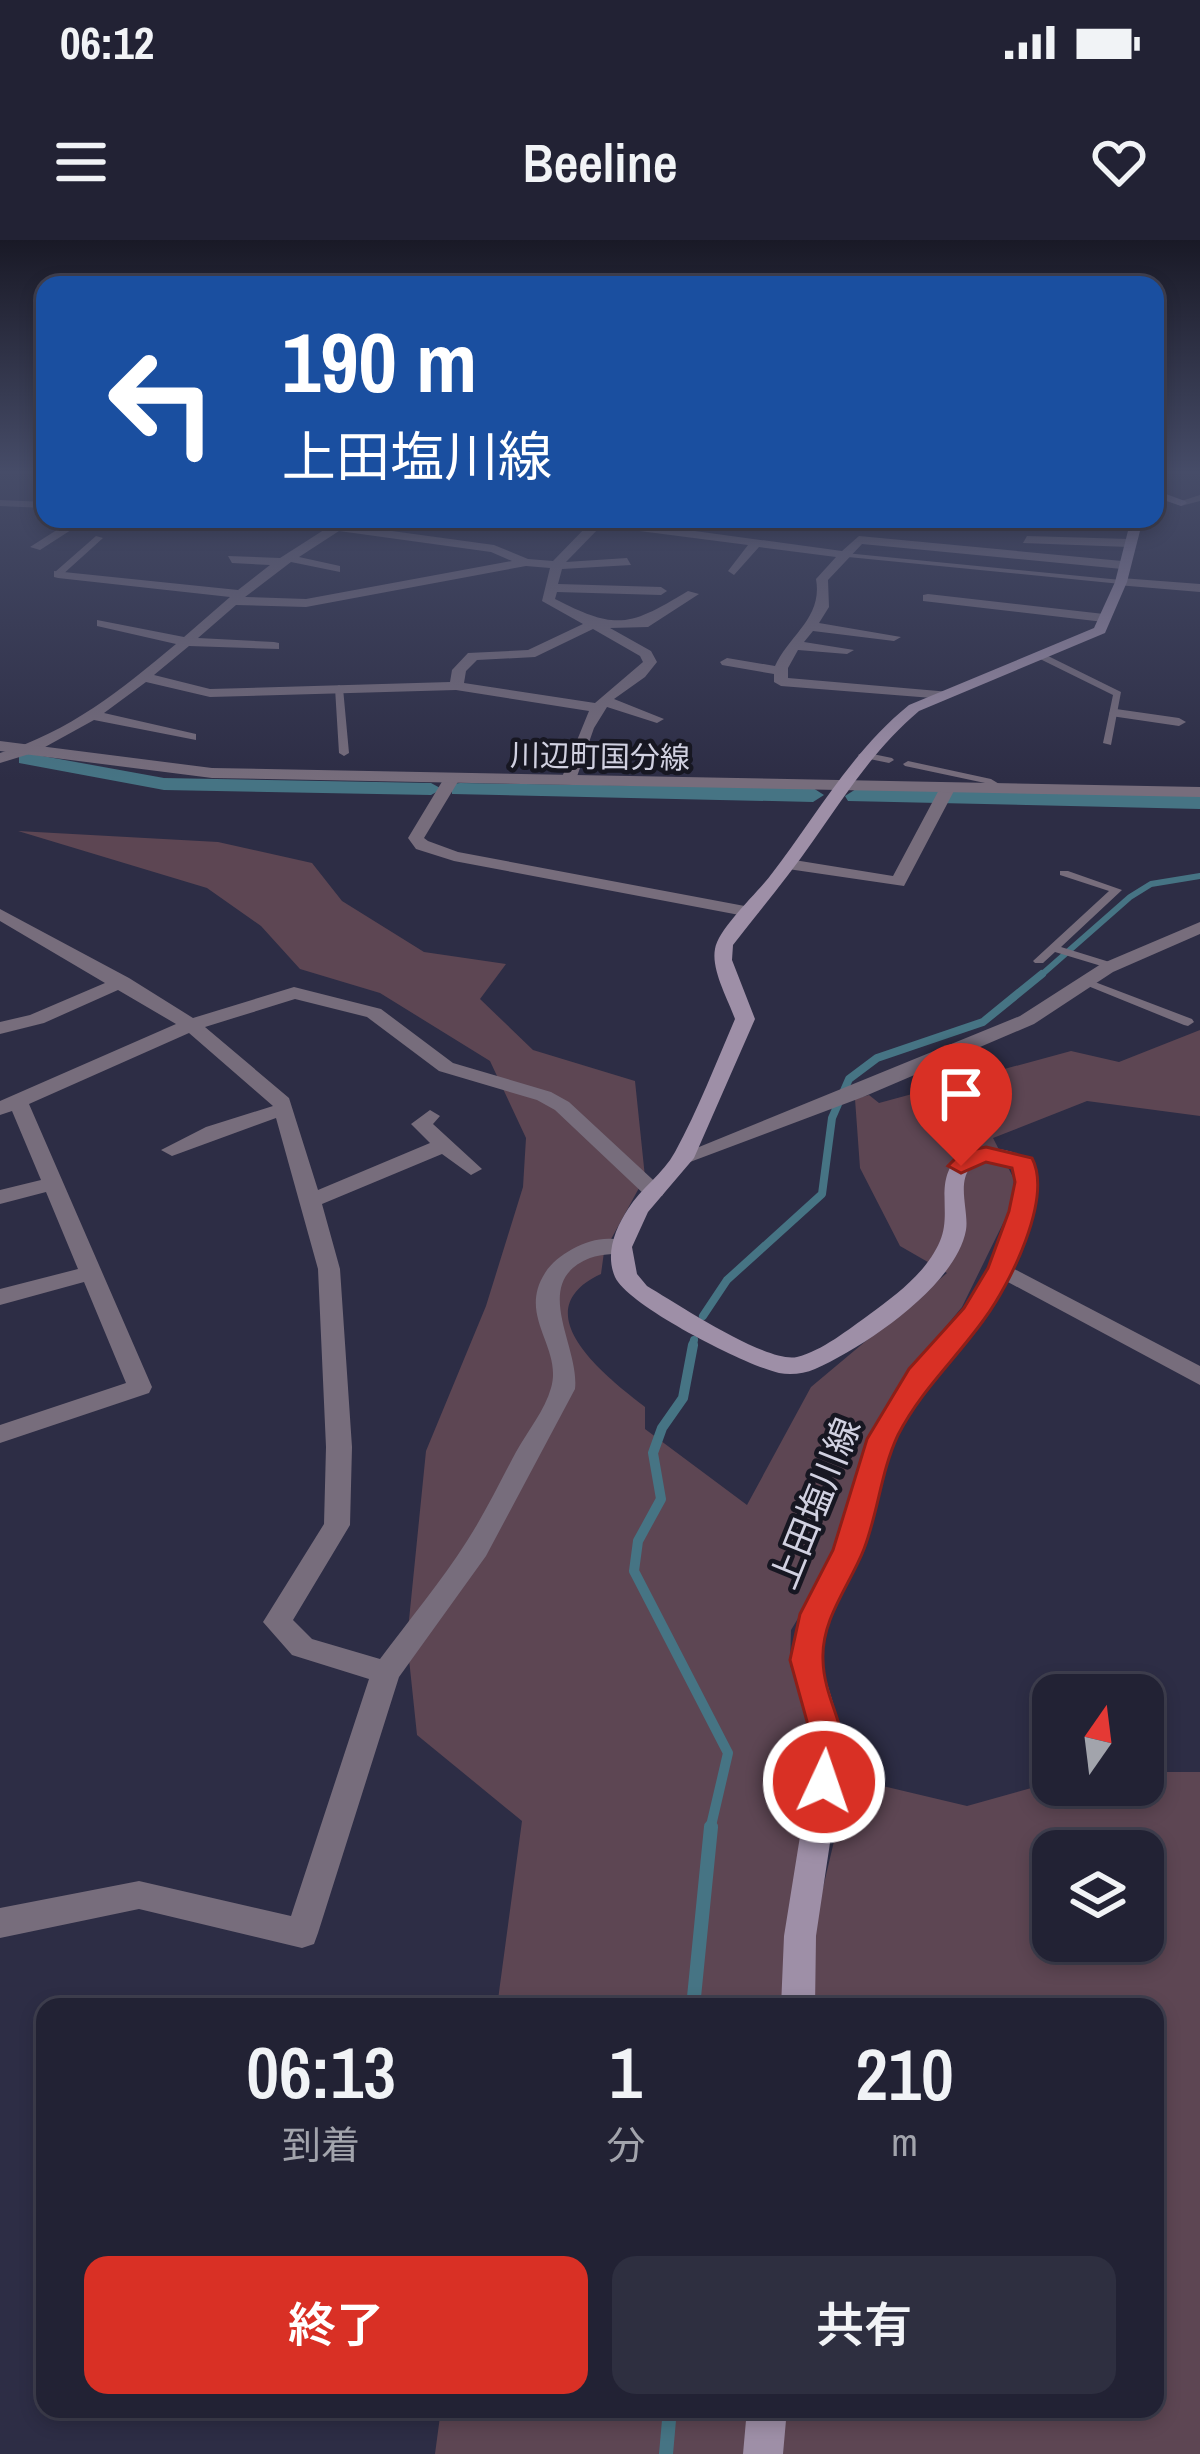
<!DOCTYPE html>
<html lang="ja">
<meta charset="utf-8">
<style>
body{margin:0;font-family:"Archivo Narrow","Noto Sans JP",sans-serif;background:#2e2f40;color:#f1f3f6;height:100vh;display:flex;flex-direction:column;font-size:45px;white-space:nowrap}
*{box-sizing:border-box;margin:0}
p{font-size:39px;color:#a2a4ac}
.icon{flex:none;width:66px;height:66px;fill:none;stroke:currentColor;stroke-width:2;stroke-linecap:round;stroke-linejoin:round}
.map{position:relative;flex:1;overflow:hidden}
.sheet{position:absolute;left:36px;top:1758px;width:1128px;height:420px;display:flex;flex-direction:column;background:#222234;border-radius:24px;box-shadow:0 6px 18px #0003,0 0 0 3px #3f3f4f}
.sheet>*{flex:none}
.guide{position:absolute;left:36px;top:36px;width:1128px;height:252px;border-radius:24px;box-shadow:0 6px 18px #0003,0 0 0 3px #3f3f4f;background:#1a4fa0;color:#fff;overflow:hidden}
.needle{width:78px;rotate:14deg}
.tools{position:absolute;left:1032px;top:1434px;display:grid;gap:24px}
.tools a{display:grid;place-items:center;width:132px;height:132px;border-radius:24px;background:#222234;box-shadow:0 6px 18px #0003,0 0 0 3px #3f3f4f;font-size:60px}
.pin{position:absolute;display:grid;place-items:center;width:102px;height:102px;color:#fff;margin:-123px -51px;border-radius:50% 50% 50% 0;rotate:-45deg;box-shadow:0 0 12px #0007}
.pin .icon{rotate:45deg}
.me{position:absolute;width:132px;margin:-66px;rotate:3deg;stroke-linejoin:round;filter:drop-shadow(0 0 9px #0008)}
.turn{display:flex;align-items:center;gap:42px;height:252px;padding:0 48px;font-size:54px}
.turn .icon{width:156px;height:156px;stroke-width:2.5}
.turn b{display:block;font-size:84px;line-height:102px}
.eta{display:flex;justify-content:space-evenly;align-items:center;height:204px;text-align:center}
.eta b{font-size:72px;font-weight:600;line-height:84px}
.button{display:flex;gap:24px;margin-top:auto;padding:24px 48px}
.button a{flex:1;height:138px;border-radius:24px;background:#d93025;color:#fff;font-size:48px;font-weight:600;line-height:138px;text-align:center}
.button a+a{background:#2e2f40;color:#f1f3f6}
.status{display:flex;justify-content:space-between;align-items:center;height:84px;padding:0 60px;background:#222234;direction:ltr}
.status svg{height:33px;fill:currentColor}
header{display:flex;justify-content:space-between;align-items:center;height:156px;padding:0 48px;background:#222234;font-size:54px;font-weight:600}
.map>svg:first-child{display:block}
.green{fill:#5d4653;fill-rule:evenodd}
.lines{fill:none;stroke-linecap:round;stroke-linejoin:round}
.stream-far3{stroke:#467484;stroke-width:6}
.stream-far2{stroke:#467484;stroke-width:8}
.stream-far1{stroke:#467484;stroke-width:10}
.stream{stroke:#467484;stroke-width:14}
.canal{fill:#467484;fill-rule:evenodd}
.service{fill:#776d7c;fill-rule:evenodd}
.minor{fill:#776d7c;fill-rule:evenodd}
.tertiary{fill:#776d7c;fill-rule:evenodd}
.secondary{fill:#9e8fa7;fill-rule:evenodd}
.wall{fill:#3e4f63}
.route{fill:#d93025;stroke:#8d1f18;stroke-width:3}
.labels{text-anchor:middle;dominant-baseline:central;stroke-width:9;stroke-linejoin:round;paint-order:stroke}
.far-street-label{font-size:30px;fill:#d1d1e1;stroke:#171722}
.street-label{font-size:36px;fill:#d1d1e1;stroke:#171722}
</style>
<div class="status"><b>06:12</b><svg viewBox="0 0 49 12"><path d="M0 12V9h3v3zM5 12V6h3v6zM10 12V3h3v9zM15 12V0h3v12zM26 1h20v11H26zM47 4h2v5h-2z"/></svg></div>
<header><svg class="icon" aria-label="menu" viewBox="0 0 24 24"><path d="M4 6h16M4 12h16M4 18h16"/></svg>Beeline<svg class="icon" aria-label="heart" viewBox="0 0 24 24"><path d="M12 20l-8-8c-3-5 5-10 8-4 3-6 11-1 8 4z"/></svg></header>
<div class="map">
<svg width="1200" height="2214" viewBox="0 0 1200 2214">
<rect width="100%" height="100%" fill="#2d2d45"/>
<path class="green" d="M 18,591 L 218,602 L 312,623 L 342,661 L 424,712 L 506,724 L 480,759 L 533,810 L 635,841 L 645,937 L 604,1012 L 601,1034 C 521,1071 606,1137 645,1167 L 645,1189 L 747,1265 L 811,1147 L 947,1033 L 900,1006 L 860,928 L 855,859 L 869,855 L 879,863 L 1071,811 L 1119,822 L 1200,790 L 1200,876 L 1087,861 L 993,898 L 1014,939 L 1011,967 L 962,1067 L 909,1131 L 873,1197 L 841,1307 L 791,1390 L 790,1425 L 820,1502 L 787,1767 L 497,1767 L 522,1581 L 417,1495 L 407,1400 L 426,1211 L 486,1066 L 523,947 L 526,898 L 490,821 L 380,753 L 300,729 L 261,686 L 207,648 Z
M 1143,1532 L 1200,1532 L 1200,2214 L 782,2214 L 786,2169 L 1155,2169 L 1155,1767 L 813,1767 L 812,1694 L 849,1538 L 967,1566 L 1053,1542 L 1143,1545 ZM 1053,1611 L 1143,1611 L 1143,1701 L 1053,1701 Z
M 441,2169 L 748,2169 L 744,2214 L 435,2214 Z"/>
<g class="lines">
<path class="stream-far3" d="M 1039,737 L 1130,657 L 1151,644 L 1200,636"/>
<path class="stream-far2" d="M 703,1076 L 727,1040 L 822,954 L 832,878 L 849,839 L 877,818 L 983,782 L 1042,734
M 692,1108 L 694,1100"/>
<path class="stream-far1" d="M 693,1105 L 683,1158 L 662,1188 L 653,1213 L 661,1259 L 638,1301 L 634,1331 L 728,1513 L 710,1590"/>
<path class="stream" d="M 693,1767 L 711,1587
M 666,2214 L 670,2169"/>
<path class="canal" d="M 26,513 L 164,538 L 431,543 L 442,549 L 431,555 L 164,550 L 19,523 L 19,515 Z
M 460,543 L 813,548 L 824,555 L 813,562 L 452,554 L 452,544 Z
M 856,549 L 1200,555 L 1200,569 L 848,561 L 845,556 Z"/>
<path class="service" d="M 96,296 L 103,298 L 61,336 L 55,336 L 55,332 Z
M 845,313 L 1121,340 L 1125,342 L 1121,344 L 848,317 Z
M 1038,414 L 1044,414 L 1121,452 L 1111,505 L 1103,503 L 1113,455 L 1038,418 Z
M 339,445 L 343,448 L 349,513 L 344,516 L 339,513 L 335,448 Z
M 863,512 L 892,518 L 894,520 L 889,523 L 860,517 L 858,515 Z
M 908,521 L 991,539 L 1009,550 L 1004,553 L 985,543 L 905,526 L 903,524 Z
M 1060,631 L 1068,631 L 1122,650 L 1061,707 L 1116,724 L 1116,728 L 1108,728 L 1055,712 L 1043,723 L 1035,723 L 1033,721 L 1109,651 L 1060,635 Z
M 1087,739 L 1192,779 L 1194,782 L 1188,786 L 1184,785 L 1083,744 L 1081,742 Z"/>
<path class="minor" d="M 1200,255 L 1200,261 L 1181,266 L 1175,263 Z
M 0,260 L 45,262 L 45,268 L 0,266 Z
M 1155,264 L 1161,266 L 1161,270 L 1155,271 Z
M 74,279 L 88,279 L 40,310 L 30,307 Z
M 341,279 L 355,279 L 348,285 L 494,305 L 528,319 L 553,321 L 589,284 L 570,279 L 607,279 L 842,311 L 859,296 L 1122,321 L 1128,325 L 1122,329 L 862,304 L 828,340 L 829,367 L 819,383 L 901,397 L 894,401 L 813,391 L 804,402 L 854,410 L 847,414 L 798,410 L 788,428 L 788,438 L 950,452 L 952,455 L 945,459 L 781,446 L 774,442 L 774,434 L 722,425 L 720,422 L 727,418 L 775,426 C 789,395 823,378 816,339 L 836,317 L 759,307 L 734,335 L 728,331 L 748,305 L 601,286 L 566,322 L 627,318 L 631,325 L 562,329 L 558,344 L 661,347 L 667,351 L 661,355 L 557,352 L 555,359 C 617,391 630,386 688,351 L 699,354 L 648,387 L 610,388 L 651,411 L 657,422 L 645,437 L 614,459 L 664,479 L 657,483 L 607,467 L 594,488 L 574,545 L 560,542 L 589,471 L 456,450 L 210,457 L 146,442 L 104,473 L 196,494 L 196,500 L 94,480 L 36,512 L 0,523 L 0,513 C 69,492 121,450 176,404 L 97,386 L 97,380 L 184,397 L 230,357 L 58,338 L 54,337 L 54,331 L 238,350 L 270,325 L 232,323 L 228,316 L 280,318 ZM 339,291 L 491,312 L 512,321 L 306,359 L 245,357 L 291,322 L 340,332 L 340,326 L 299,317 ZM 526,326 L 550,328 L 542,361 L 583,384 L 528,410 L 468,413 L 452,430 L 450,442 L 210,449 L 154,435 L 189,406 L 279,409 L 279,403 L 274,402 L 198,398 L 236,365 L 306,367 ZM 593,389 L 640,416 L 643,422 L 595,463 L 464,443 L 466,431 L 477,420 L 535,417 Z
M 1027,296 L 1129,299 L 1135,303 L 1129,307 L 1023,303 Z
M 1121,338 L 1200,344 L 1200,352 L 1117,345 L 1117,339 Z
M 928,354 L 1104,374 L 1111,378 L 1104,382 L 923,361 L 923,355 Z
M 1116,469 L 1179,478 L 1186,482 L 1179,486 L 1111,476 L 1109,473 Z
M 451,535 L 459,540 L 424,598 L 428,601 L 458,612 L 750,667 L 759,672 L 750,677 L 454,621 L 416,609 L 408,598 L 443,540 Z
M 941,546 L 955,549 L 904,646 L 788,629 L 780,624 L 788,619 L 893,636 Z
M 0,669 L 129,738 L 193,778 L 294,747 L 381,769 L 453,823 L 551,852 L 569,862 L 665,951 L 662,956 L 646,956 L 555,870 L 537,860 L 439,831 L 367,777 L 295,759 L 205,787 L 289,858 L 318,950 L 430,903 L 411,884 L 430,870 L 440,876 L 433,884 L 482,929 L 471,935 L 442,914 L 322,964 L 340,1029 L 352,1207 L 350,1285 L 293,1380 L 312,1399 L 380,1419 C 409,1380 441,1342 467,1301 C 485,1273 500,1242 516,1212 C 527,1192 545,1170 551,1148 C 563,1107 517,1077 545,1033 C 560,1009 609,986 632,1007 L 629,1012 C 616,1015 603,1013 590,1018 C 529,1042 580,1106 575,1149 L 486,1316 L 399,1437 L 318,1693 L 314,1704 L 302,1708 L 139,1669 L 0,1698 L 0,1668 L 139,1641 L 291,1676 L 369,1439 L 292,1415 L 263,1382 L 324,1284 L 326,1207 L 318,1029 L 276,878 L 172,916 L 161,910 L 206,887 L 273,866 L 189,793 L 29,864 L 152,1147 L 149,1153 L 0,1203 L 0,1185 L 126,1143 L 84,1042 L 0,1065 L 0,1049 L 78,1029 L 46,952 L 0,964 L 0,950 L 41,940 L 12,871 L 0,875 L 0,861 L 176,784 L 118,750 L 44,783 L 0,794 L 0,782 L 30,775 L 105,743 L 0,681 Z
M 1200,682 L 1200,694 L 1113,732 L 1034,784 L 863,857 L 690,922 L 683,924 L 672,918 L 1020,776 L 1101,724 Z
M 1001,1022 L 1200,1126 L 1200,1145 L 993,1034 L 990,1029 L 993,1024 Z"/>
<path class="tertiary" d="M 0,501 L 212,528 L 1200,547 L 1200,557 L 212,538 L 0,511 Z"/>
<path class="secondary" d="M 1155,250 L 1185,261 L 1187,263 L 1181,266 L 1155,257 Z
M 1131,279 L 1143,279 L 1127,342 L 1105,393 L 919,471 C 875,508 846,554 813,601 C 788,637 760,670 733,705 L 732,720 L 755,779 L 694,918 L 648,972 L 632,1007 L 637,1034 L 647,1046 C 676,1063 767,1124 797,1117 C 822,1111 849,1089 870,1074 C 896,1055 927,1032 940,1001 C 953,971 932,940 961,914 C 985,905 1013,907 1034,923 L 1039,942 L 1012,1029 L 982,1078 L 928,1141 L 895,1199 L 862,1309 L 823,1396 L 820,1420 L 845,1503 L 816,1696 L 815,1767 L 781,1767 L 784,1696 L 815,1503 L 792,1420 L 795,1396 L 834,1309 L 869,1199 L 910,1130 L 965,1068 L 990,1029 L 1017,942 L 1013,927 C 1001,922 981,915 970,928 C 957,944 969,972 966,990 C 956,1046 863,1108 815,1129 C 804,1134 790,1135 779,1133 C 747,1126 628,1066 615,1037 C 605,1014 615,989 628,969 C 641,948 663,934 675,912 C 698,870 716,823 735,779 C 728,759 711,730 715,709 C 718,689 756,654 770,636 C 815,578 851,512 909,465 L 1094,388 L 1115,342 Z
M 747,2169 L 787,2169 L 783,2214 L 743,2214 Z"/>
</g>
<path class="wall" d="M 737,279 L 843,279 L 838,288 Z"/>
<linearGradient id="sky" x2="0" y2="1"><stop stop-color="#191926"/><stop offset="0.43" stop-color="#464c68"/><stop offset="1" stop-color="#464c68" stop-opacity="0"/></linearGradient>
<rect width="1200" height="540" fill="url(#sky)"/>
<path class="route" d="M 986,907 L 1032,918 C 1053,958 1010,1044 985,1078 C 956,1119 921,1150 898,1195 C 881,1231 878,1273 864,1309 C 850,1345 821,1379 823,1420 C 824,1468 861,1502 837,1552 L 824,1556 L 812,1552 L 807,1542 L 813,1503 L 790,1420 L 800,1374 L 833,1310 L 867,1199 L 909,1129 L 964,1068 L 988,1028 L 1009,971 L 1015,942 L 1012,928 L 986,922 L 961,933 L 948,926 L 962,912 Z"/>
<g class="labels">
<g class="far-street-label">
<text transform="translate(600 516) rotate(1)">川辺町国分線</text>
</g>
<g class="street-label">
<text transform="translate(815 1263) rotate(-68)">上田塩川線</text>
</g>
</g>
</svg>
<div class="tools">
<a><svg class="needle" viewBox="-14 -14 28 28"><path d="M0-13l5 13h-10z" fill="#e53935"/><path d="M0 13l5-13h-10z" fill="#a2a4ac"/></svg></a>
<a><svg class="icon" aria-label="layers" viewBox="0 0 24 24"><path d="M12 4l9 5-9 5-9-5zM3 14l9 5 9-5"/></svg></a>
</div>
<div class="pin" style="left:961px;top:926px;background:#d93025"><svg class="icon" aria-label="arrive" viewBox="0 0 24 24"><path d="M6 21V4h12l-3 4 3 4H6"/></svg></div>
<svg class="me" style="left:824px;top:1542px" viewBox="-20 -20 40 40"><circle r="17" fill="#d93025" stroke="#fff" stroke-width="3"/><path d="M0-11L8 9 0 5-8 9z" fill="#fff"/></svg>
<div class="guide">
<div class="turn"><svg class="icon" aria-label="left" viewBox="0 0 24 24"><path d="M17 20v-9H6M10 6l-5 5 5 5"/></svg><div><b>190 m</b>上田塩川線</div></div>
</div>
<section class="sheet">
<div class="eta">
<div><b>06:13</b><p>到着</p></div>
<div><b>1</b><p>分</p></div>
<div><b>210</b><p>m</p></div>
</div>
<div class="button"><a>終了</a><a>共有</a></div>
</section>
</div>
